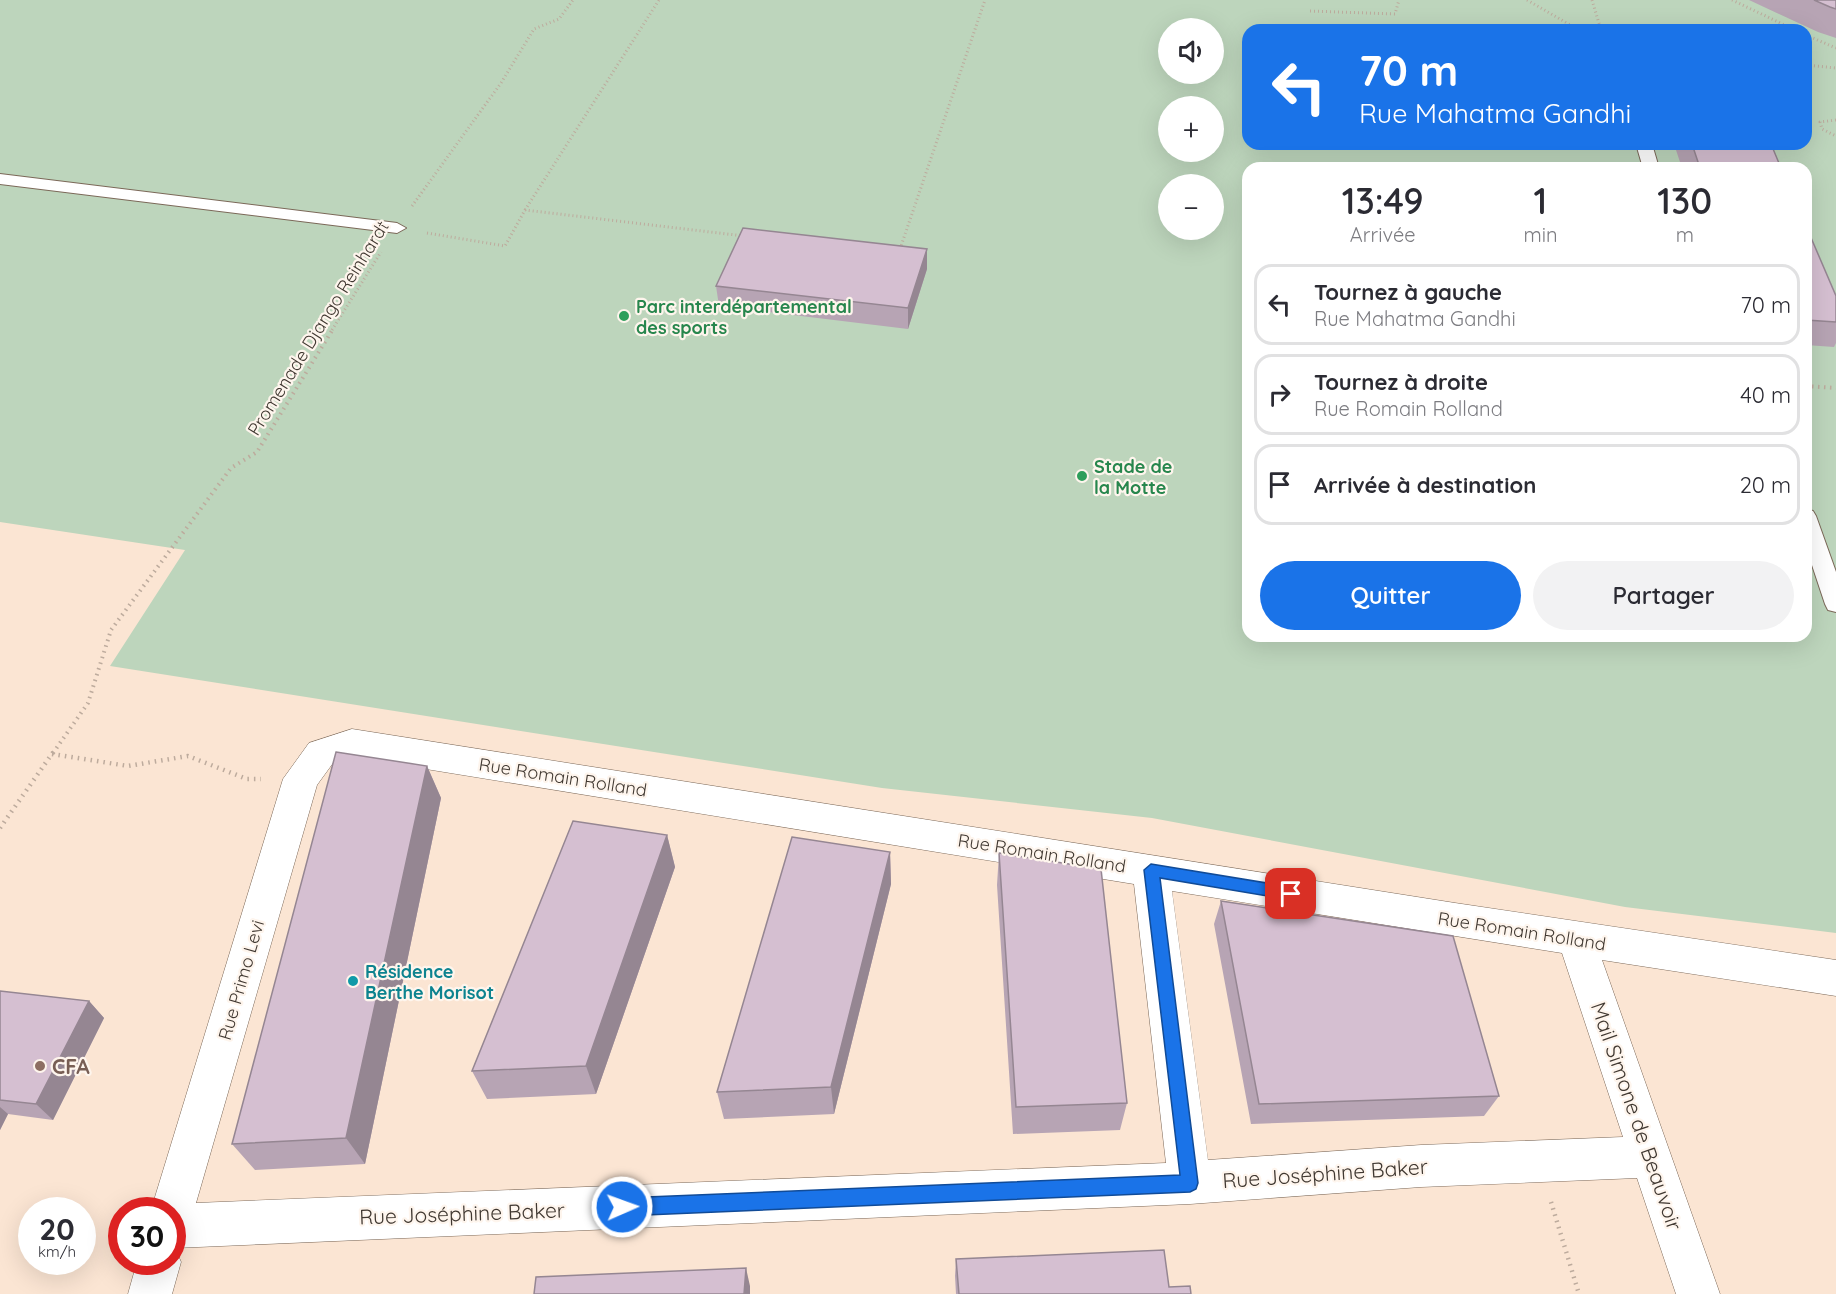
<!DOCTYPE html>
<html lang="fr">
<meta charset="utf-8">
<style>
body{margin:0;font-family:Quicksand,sans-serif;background:#f2f2f3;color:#2b2b33;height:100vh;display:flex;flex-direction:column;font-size:22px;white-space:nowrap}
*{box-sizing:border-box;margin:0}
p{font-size:20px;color:#7c7c81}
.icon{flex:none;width:33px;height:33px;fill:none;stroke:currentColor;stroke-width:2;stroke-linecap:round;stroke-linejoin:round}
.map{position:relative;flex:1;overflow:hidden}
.details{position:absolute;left:1242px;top:162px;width:570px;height:480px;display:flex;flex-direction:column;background:#fff;border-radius:18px;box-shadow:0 6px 24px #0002}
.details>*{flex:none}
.guide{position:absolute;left:1242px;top:24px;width:570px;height:126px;border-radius:18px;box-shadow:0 6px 24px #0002;background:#1a73e8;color:#fff;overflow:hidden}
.fabs{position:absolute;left:1158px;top:18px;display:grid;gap:12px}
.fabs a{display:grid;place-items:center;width:66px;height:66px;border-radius:50%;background:#fff;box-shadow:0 6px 24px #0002;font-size:30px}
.speed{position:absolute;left:18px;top:1197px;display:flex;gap:12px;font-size:30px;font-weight:700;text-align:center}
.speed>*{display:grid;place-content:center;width:78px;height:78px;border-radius:50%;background:#fff;box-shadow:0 6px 24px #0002;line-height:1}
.speed small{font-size:15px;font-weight:400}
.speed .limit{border:9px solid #d22;background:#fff;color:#111}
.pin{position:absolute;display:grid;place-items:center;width:51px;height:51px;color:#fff;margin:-26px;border-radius:12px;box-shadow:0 3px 9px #0006}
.me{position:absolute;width:66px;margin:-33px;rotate:88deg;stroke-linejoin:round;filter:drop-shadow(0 0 4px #0008)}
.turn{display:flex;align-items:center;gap:21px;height:126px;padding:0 18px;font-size:27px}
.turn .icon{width:78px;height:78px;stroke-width:2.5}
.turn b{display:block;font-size:42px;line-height:51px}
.eta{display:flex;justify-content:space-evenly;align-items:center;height:102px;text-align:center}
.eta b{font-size:36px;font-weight:600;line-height:42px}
.primary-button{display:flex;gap:12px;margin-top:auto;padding:12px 18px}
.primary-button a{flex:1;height:69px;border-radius:36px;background:#1a73e8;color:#fff;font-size:24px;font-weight:600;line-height:69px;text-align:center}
.primary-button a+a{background:#f2f2f3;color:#2b2b33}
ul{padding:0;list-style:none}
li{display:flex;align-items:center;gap:18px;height:81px;margin:0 12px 9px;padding:0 6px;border:3px solid #e1e1e2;border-radius:18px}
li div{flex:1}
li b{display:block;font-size:22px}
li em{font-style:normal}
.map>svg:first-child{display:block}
.green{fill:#bdd5bc;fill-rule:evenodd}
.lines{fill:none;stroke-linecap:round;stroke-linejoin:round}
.lane-casing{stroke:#7b6858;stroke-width:2}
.street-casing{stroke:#7b6858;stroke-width:1}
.path-far2{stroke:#bdab9d;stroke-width:3;stroke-dasharray:1 3;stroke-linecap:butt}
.path-far1{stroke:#bdab9d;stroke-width:4;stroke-dasharray:1.5 4.5;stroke-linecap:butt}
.path{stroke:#bdab9d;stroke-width:4.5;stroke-dasharray:1.5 5;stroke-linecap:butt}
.lane{fill:#fff;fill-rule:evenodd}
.street{fill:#fff;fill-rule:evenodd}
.wall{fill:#b7a4b4}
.shaded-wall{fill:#958692}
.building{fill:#d5bfd1;stroke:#958692;stroke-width:1.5}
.route{fill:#1a73e8;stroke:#114b97;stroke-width:1.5}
.leisure-dot{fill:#2e9e5b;stroke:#fef5ed;stroke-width:2}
.culture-dot{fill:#0f9aa8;stroke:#fef5ed;stroke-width:2}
.education-dot{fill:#8d6e63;stroke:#fef5ed;stroke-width:2}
.labels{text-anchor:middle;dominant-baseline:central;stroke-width:4.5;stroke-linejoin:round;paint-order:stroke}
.leisure-label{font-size:18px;font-weight:bold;fill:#27864d;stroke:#fef5ed;text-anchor:start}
.street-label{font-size:18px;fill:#403831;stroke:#fef5ed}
.culture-label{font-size:18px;font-weight:bold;fill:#0d838f;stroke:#fef5ed;text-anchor:start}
.near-education-label{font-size:21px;font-weight:bold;fill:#785e54;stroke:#fef5ed;text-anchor:start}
.near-street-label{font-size:21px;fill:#403831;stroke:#fef5ed}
</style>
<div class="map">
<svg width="1836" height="1294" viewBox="0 0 1836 1294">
<rect width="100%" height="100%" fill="#fbe5d3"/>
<path class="green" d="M 0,0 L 1836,0 L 1836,933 L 1625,907 L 1152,818 L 882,788 L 110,666 L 185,550 L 0,522 ZM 1168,28 L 1214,28 L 1214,74 L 1168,74 ZM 1248,30 L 1806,30 L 1806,144 L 1248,144 ZM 1168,106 L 1214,106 L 1214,152 L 1168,152 ZM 1248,168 L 1806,168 L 1806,636 L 1248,636 ZM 1168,184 L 1214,184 L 1214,230 L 1168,230 Z"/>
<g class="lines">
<defs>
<path id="lane" d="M 1636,144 L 1652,144 L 1659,168 L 1643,168 Z
M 0,174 L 397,223 L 406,228 L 397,233 L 0,184 Z
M 1806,509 L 1813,511 L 1816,516 L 1836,572 L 1836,612 L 1828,610 L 1825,604 L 1806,547 Z"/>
<path id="street" d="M 352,729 L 1455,903 L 1836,960 L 1836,996 L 1602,960 L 1720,1294 L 1676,1294 L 1637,1178 L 1421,1187 L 1190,1204 L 175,1248 L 181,1262 L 172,1294 L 128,1294 L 137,1262 L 172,1262 L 172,1210 L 151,1210 L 283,779 L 309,743 ZM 352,757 L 1134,884 L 1166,1163 L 196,1203 L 317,785 L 333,763 ZM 1172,891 L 1562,953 L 1623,1137 L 1421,1145 L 1208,1160 Z"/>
</defs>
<use href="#lane" class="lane-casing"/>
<use href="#street" class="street-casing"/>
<path class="path-far2" d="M 1527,0 L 1579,30
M 1592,0 L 1601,30
M 1732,0 L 1795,30
M 1310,11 L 1395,14 L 1399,0
M 1806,35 L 1836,48
M 1806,65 L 1836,68
M 1836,120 L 1820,122 L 1822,129 L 1836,136
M 412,206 L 501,83 L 534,29 L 559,19 L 573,0
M 525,210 L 659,0
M 427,233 L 505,246 L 525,210 L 744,236
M 900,249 L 985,0
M 332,330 L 381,252"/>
<path class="path-far1" d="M 1806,386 L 1836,388
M 53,753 L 88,703 L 111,630 L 231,468 L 257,452 L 333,329"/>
<path class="path" d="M 52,754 L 128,766 L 188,756 L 247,779 L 261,779
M 0,828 L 54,751
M 1551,1202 L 1579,1294"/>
<use href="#lane" class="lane"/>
<use href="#street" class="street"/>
</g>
<path class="wall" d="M 1749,0 L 1836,0 L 1836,38 L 1818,32 Z
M 1674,144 L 1771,144 L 1781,168 L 1682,168 Z
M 1806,226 L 1836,296 L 1836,343 L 1834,347 L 1806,345 Z
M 927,249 L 927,269 L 908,329 L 719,306 L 716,286 Z
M 427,766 L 441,798 L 365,1164 L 255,1170 L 232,1144 Z
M 667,835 L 675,867 L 596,1094 L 487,1099 L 472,1071 Z
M 890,852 L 891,884 L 834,1114 L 724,1119 L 717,1092 Z
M 999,853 L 1127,1103 L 1120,1130 L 1013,1134 L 997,885 Z
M 1221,901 L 1499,1096 L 1484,1116 L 1251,1124 L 1214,924 Z
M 0,991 L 89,1001 L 104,1018 L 53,1120 L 8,1114 L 0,1130 Z
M 956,1259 L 1169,1287 L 1191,1294 L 956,1294 L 955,1276 Z"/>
<path class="shaded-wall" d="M 927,249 L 927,269 L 908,329 L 908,308 Z
M 427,766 L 441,798 L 365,1164 L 346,1138 Z
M 667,835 L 675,867 L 596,1094 L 586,1066 Z
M 890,852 L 891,884 L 834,1114 L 831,1087 Z
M 89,1001 L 104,1018 L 53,1120 L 36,1104 Z
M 0,1107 L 8,1114 L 0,1130 Z
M 746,1268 L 750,1286 L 750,1294 L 744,1294 Z"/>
<path class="building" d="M 1814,0 L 1836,0 L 1836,9 L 1830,7 Z
M 1692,144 L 1771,144 L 1781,168 L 1700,168 Z
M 1806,226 L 1836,296 L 1836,322 L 1806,320 Z
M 743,228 L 927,249 L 908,308 L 716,286 Z
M 336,752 L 427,766 L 346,1138 L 232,1144 Z
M 573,821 L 667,835 L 586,1066 L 472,1071 Z
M 792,837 L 890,852 L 831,1087 L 717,1092 Z
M 999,853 L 1101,869 L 1127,1103 L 1016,1107 Z
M 1221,901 L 1453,936 L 1499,1096 L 1259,1104 Z
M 0,991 L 89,1001 L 36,1104 L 0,1100 Z
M 1164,1250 L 1169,1287 L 1190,1286 L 1191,1294 L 959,1294 L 956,1259 Z
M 746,1268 L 744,1294 L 534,1294 L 536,1277 Z"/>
<path class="route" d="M 1151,864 L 1291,887 L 1297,889 L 1299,894 L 1297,898 L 1291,900 L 1160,878 L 1198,1183 L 1196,1189 L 1190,1192 L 622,1216 L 616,1213 L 613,1207 L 616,1200 L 622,1198 L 1180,1175 L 1144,870 Z"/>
<g class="leisure-dot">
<circle cx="624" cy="316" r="6"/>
<circle cx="1082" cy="476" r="6"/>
</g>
<circle class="culture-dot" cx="353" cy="981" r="6"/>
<circle class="education-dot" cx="40" cy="1066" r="6"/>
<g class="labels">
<g class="leisure-label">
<text x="636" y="306">Parc interdépartemental<tspan x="636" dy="21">des sports</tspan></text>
<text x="1094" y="466">Stade de<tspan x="1094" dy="21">la Motte</tspan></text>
</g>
<g class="street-label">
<text transform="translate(318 328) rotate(-58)">Promenade Django Reinhardt</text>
<text transform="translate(563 777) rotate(9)">Rue Romain Rolland</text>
<text transform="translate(1042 853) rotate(9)">Rue Romain Rolland</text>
<text transform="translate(1522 931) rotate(9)">Rue Romain Rolland</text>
<text transform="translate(241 980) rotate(-74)">Rue Primo Levi</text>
</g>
<g class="culture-label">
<text x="365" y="971">Résidence<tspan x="365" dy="21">Berthe Morisot</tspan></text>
</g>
<g class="near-education-label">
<text x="52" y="1066">CFA</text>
</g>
<g class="near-street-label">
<text transform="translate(1637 1116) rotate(71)">Mail Simone de Beauvoir</text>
<text transform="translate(1325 1173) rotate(-4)">Rue Joséphine Baker</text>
<text transform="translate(462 1213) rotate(-2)">Rue Joséphine Baker</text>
</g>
</g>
</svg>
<div class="fabs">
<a><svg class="icon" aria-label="sound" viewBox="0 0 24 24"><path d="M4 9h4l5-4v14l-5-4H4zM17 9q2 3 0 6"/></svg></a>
<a>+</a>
<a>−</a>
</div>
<div class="speed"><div>20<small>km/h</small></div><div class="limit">30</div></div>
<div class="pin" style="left:1291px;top:894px;background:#d93025"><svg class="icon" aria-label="arrive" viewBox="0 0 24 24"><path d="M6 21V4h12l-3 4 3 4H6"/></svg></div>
<svg class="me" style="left:622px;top:1207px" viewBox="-20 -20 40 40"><circle r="17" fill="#1a73e8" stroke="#fff" stroke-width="3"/><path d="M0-11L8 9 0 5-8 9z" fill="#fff"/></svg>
<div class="guide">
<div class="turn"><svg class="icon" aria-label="left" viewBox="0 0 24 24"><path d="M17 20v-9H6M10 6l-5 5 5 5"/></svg><div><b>70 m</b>Rue Mahatma Gandhi</div></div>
</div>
<section class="details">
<div class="eta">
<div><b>13:49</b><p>Arrivée</p></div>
<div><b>1</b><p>min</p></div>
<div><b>130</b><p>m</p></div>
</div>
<ul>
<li><svg class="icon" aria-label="left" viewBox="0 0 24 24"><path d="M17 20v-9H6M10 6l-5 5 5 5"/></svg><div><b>Tournez à gauche</b><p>Rue Mahatma Gandhi</p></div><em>70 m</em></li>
<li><svg class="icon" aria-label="right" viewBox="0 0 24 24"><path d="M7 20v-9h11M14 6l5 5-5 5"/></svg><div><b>Tournez à droite</b><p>Rue Romain Rolland</p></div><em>40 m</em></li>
<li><svg class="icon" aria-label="arrive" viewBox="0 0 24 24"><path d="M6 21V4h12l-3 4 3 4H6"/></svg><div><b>Arrivée à destination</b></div><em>20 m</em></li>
</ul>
<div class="primary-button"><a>Quitter</a><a>Partager</a></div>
</section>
</div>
